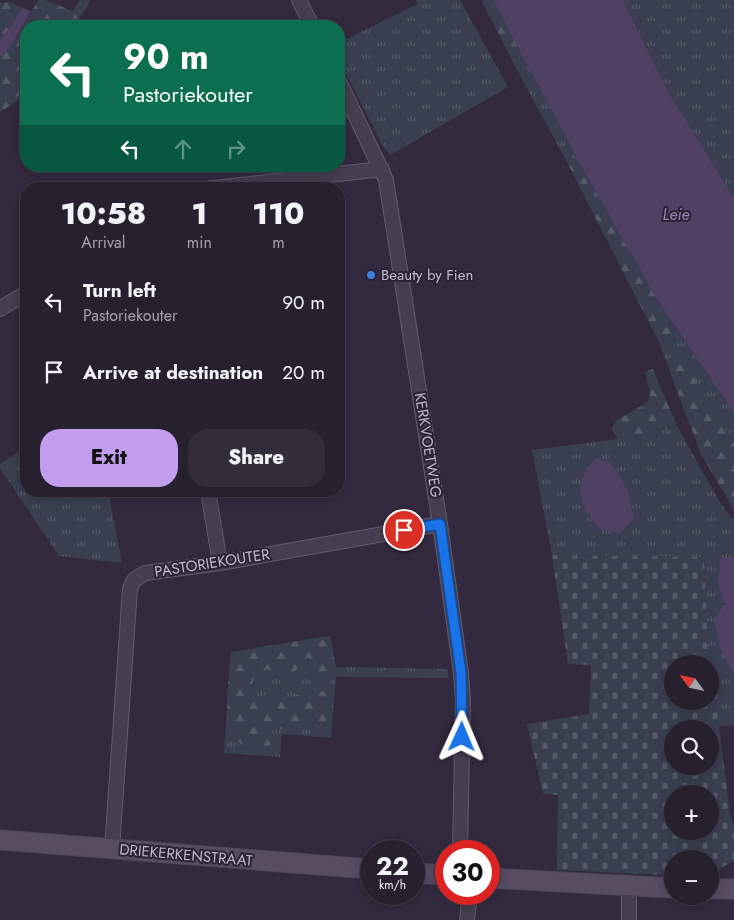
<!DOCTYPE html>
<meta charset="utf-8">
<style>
body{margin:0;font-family:Jost,sans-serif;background:#322d3b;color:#f1f3f6;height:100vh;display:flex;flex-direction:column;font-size:19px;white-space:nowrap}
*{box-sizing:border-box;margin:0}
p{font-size:16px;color:#a4a3aa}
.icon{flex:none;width:28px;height:28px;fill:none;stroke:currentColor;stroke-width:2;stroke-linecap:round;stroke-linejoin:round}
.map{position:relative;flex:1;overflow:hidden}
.drawer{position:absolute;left:20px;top:182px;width:325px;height:315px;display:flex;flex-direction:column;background:#26202f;border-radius:20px;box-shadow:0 2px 12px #0003,0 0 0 1px #423e4b}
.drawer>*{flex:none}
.hud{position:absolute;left:20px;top:20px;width:325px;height:152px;border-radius:20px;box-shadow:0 2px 12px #0003,0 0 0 1px #423e4b;background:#0b6e4f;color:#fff;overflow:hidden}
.needle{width:32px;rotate:303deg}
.controls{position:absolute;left:664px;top:655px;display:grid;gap:10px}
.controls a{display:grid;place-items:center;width:55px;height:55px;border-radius:50%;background:#26202f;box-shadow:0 2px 12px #0003,0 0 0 1px #423e4b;font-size:25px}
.speed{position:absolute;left:360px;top:840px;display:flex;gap:10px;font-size:25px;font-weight:700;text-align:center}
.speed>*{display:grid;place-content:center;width:65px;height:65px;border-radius:50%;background:#26202f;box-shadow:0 2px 12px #0003,0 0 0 1px #423e4b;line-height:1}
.speed small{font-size:12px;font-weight:400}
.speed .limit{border:8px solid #d22;background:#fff;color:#111}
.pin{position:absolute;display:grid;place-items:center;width:42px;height:42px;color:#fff;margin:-21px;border:2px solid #fff;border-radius:50%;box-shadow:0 1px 5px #0007}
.me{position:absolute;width:55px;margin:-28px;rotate:1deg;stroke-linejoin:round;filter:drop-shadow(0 0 4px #0008)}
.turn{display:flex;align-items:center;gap:18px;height:105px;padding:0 20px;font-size:22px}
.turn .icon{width:65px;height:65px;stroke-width:2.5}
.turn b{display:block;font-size:35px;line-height:42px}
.lanes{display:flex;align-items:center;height:48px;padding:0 20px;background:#0003;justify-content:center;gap:25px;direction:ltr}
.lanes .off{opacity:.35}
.eta{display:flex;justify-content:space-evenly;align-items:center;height:85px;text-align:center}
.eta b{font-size:30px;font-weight:800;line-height:35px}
.primary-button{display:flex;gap:10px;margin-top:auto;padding:10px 20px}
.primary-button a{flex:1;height:58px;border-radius:20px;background:#c39ded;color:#111;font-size:20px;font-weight:800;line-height:58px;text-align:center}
.primary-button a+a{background:#322d3b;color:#f1f3f6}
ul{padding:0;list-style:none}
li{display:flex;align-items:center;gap:15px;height:70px;padding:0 20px}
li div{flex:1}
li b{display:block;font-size:19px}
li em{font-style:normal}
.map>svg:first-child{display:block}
.grass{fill:url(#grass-tufts)}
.forest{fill:url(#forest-firs)}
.cemetery{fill:url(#cemetery-stones);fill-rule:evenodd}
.water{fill:#504064}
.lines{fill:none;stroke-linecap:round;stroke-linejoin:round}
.street-casing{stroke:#645b6d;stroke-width:16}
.secondary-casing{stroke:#4f4759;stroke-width:21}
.street{stroke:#463e50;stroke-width:14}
.secondary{stroke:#574c62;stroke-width:19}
.route-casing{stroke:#114b97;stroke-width:12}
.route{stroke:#1a73e8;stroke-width:9}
.shop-dot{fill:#3f7fe0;stroke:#2b2235;stroke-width:2}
.labels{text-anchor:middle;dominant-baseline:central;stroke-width:4;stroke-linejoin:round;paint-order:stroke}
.poi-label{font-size:15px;fill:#c2baca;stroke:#2b2235;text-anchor:start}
.street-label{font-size:15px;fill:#c2baca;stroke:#2b2235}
.water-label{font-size:16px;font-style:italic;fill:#9886ad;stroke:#2b2235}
</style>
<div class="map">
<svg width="734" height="920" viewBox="0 0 734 920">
<defs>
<pattern id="grass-tufts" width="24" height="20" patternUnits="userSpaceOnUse" patternTransform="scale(1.25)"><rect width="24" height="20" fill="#393f50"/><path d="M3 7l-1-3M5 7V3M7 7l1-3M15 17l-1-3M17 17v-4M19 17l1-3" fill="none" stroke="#545968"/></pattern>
<pattern id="forest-firs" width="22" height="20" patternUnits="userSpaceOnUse" patternTransform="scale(1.25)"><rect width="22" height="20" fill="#393f50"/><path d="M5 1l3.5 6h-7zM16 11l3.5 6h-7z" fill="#545968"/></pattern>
<pattern id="cemetery-stones" width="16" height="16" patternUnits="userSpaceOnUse" patternTransform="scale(1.25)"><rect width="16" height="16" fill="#393f50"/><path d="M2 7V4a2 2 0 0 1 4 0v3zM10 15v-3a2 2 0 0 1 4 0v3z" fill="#545968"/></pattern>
</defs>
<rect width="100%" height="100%" fill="#332a3f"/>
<path class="grass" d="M 416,0 L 460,0 L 508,87 L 390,155 L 383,146 L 339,60 L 339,43 L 417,4 Z
M 623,0 L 734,0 L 734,198 L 670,95 Z
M 524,58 L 579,162 L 569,166 L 514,64 Z
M 677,329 L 734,413 L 734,443 L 678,364 L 668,367 L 659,342 Z
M 677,426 L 721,504 L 734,520 L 734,558 L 732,557 L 718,585 L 725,605 L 730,670 L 734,676 L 734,725 L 719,726 L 719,661 L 708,659 L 704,557 L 552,555 L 532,450 L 618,439 Z
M 26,447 L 26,491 L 108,491 L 122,563 L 59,556 L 0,468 L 0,464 Z
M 330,636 L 336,667 L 448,669 L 448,678 L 336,677 L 331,738 L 282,734 L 280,757 L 224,753 L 231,652 Z"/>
<path class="forest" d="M 38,0 L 45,0 L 73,11 L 80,0 L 90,0 L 75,26 L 26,26 L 26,95 L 0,112 L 0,58 L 13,43 Z
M 481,0 L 493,0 L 524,58 L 514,64 Z
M 9,2 L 23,8 L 0,41 L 0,3 Z
M 579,162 L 658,301 L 677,329 L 659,342 L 569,166 Z
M 678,364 L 686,365 L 734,443 L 734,510 L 701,454 L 668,367 Z
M 653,369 L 677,426 L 618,439 L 612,429 L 616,421 L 648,402 L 650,392 L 645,372 Z
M 330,636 L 335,667 L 323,681 L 317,680 L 313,660 L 307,657 L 294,672 L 282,673 L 265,669 L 254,676 L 251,692 L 266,702 L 280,697 L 328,691 L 329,703 L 326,725 L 271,730 L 272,745 C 262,746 247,749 238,742 C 220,726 230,674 231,652 Z"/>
<path class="cemetery" d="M 552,555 L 704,557 L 708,659 L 719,660 L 719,726 L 730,815 L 734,828 L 734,860 L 710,875 L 710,859 L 672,859 L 672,875 L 557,870 L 558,795 L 543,794 L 527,724 L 589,714 L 591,665 L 568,664 ZM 672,664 L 710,664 L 710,701 L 672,701 ZM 672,729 L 710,729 L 710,766 L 672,766 ZM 672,794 L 710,794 L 710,831 L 672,831 Z"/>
<path class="water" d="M 493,0 L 623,0 L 670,95 L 734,198 L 734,413 L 658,301 L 579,162 Z
M 23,8 L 31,11 L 13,43 L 0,58 L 0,41 Z
M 596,458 L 612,464 L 627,490 L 634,519 L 620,533 L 599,529 C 579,502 571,485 596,458 Z
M 732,557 L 734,558 L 734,676 L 719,646 L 714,619 L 725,605 L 718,585 L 720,559 Z"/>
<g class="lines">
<defs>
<path id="street" d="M 299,0 L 312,26
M 339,81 L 386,180 L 440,524 L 461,673 L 463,699 L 460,851
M 206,189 L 382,169
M 0,309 L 26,293
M 208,491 L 220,563
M 112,849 L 130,589 L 134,580 L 145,573 L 220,563 L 440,524
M 467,920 L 470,894
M 629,920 L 629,887"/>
<path id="secondary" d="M 0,840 L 371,869
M 414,873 L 446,875
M 489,878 L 672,888
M 710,889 L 734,889"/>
</defs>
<use href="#street" class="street-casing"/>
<use href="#secondary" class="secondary-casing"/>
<use href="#street" class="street"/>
<use href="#secondary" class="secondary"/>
</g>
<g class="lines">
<defs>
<path id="route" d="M 404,530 L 440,524 L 461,673 L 462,737"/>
</defs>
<use href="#route" class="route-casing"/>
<use href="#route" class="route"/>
</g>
<circle class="shop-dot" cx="371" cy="275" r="5"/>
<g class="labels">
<g class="poi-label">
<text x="381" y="275">Beauty by Fien</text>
</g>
<g class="street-label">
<text transform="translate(428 445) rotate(81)">KERKVOETWEG</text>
<text transform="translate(212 563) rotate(-9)">PASTORIEKOUTER</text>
<text transform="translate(186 855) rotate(5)">DRIEKERKENSTRAAT</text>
</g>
<g class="water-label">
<text x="676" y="214">Leie</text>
</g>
</g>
</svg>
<div class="controls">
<a><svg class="needle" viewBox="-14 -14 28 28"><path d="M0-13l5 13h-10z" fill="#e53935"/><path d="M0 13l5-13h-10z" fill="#a4a3aa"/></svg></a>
<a><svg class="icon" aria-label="search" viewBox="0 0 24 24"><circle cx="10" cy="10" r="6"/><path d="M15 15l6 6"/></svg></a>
<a>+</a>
<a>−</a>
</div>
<div class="speed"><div>22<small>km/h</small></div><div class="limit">30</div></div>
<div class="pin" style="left:404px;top:530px;background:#d93025"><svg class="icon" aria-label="arrive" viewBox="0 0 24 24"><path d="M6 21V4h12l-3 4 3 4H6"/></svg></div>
<svg class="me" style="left:462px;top:737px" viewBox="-20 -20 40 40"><path d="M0-17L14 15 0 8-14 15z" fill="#1a73e8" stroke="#fff" stroke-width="4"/></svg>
<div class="hud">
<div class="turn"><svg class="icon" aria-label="left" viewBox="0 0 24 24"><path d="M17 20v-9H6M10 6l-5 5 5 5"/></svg><div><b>90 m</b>Pastoriekouter</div></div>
<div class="lanes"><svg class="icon" aria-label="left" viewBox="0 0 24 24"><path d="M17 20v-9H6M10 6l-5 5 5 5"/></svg><svg class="icon off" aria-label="ahead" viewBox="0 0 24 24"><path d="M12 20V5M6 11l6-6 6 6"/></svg><svg class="icon off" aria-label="right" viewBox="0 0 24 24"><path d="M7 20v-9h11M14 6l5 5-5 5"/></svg></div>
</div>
<section class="drawer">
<div class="eta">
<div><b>10:58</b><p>Arrival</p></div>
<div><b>1</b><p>min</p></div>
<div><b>110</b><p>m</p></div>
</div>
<ul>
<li><svg class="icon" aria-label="left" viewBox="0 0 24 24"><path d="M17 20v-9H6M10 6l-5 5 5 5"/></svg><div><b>Turn left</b><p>Pastoriekouter</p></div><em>90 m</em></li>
<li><svg class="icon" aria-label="arrive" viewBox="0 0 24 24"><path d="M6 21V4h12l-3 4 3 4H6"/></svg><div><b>Arrive at destination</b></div><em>20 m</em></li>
</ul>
<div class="primary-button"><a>Exit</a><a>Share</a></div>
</section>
</div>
